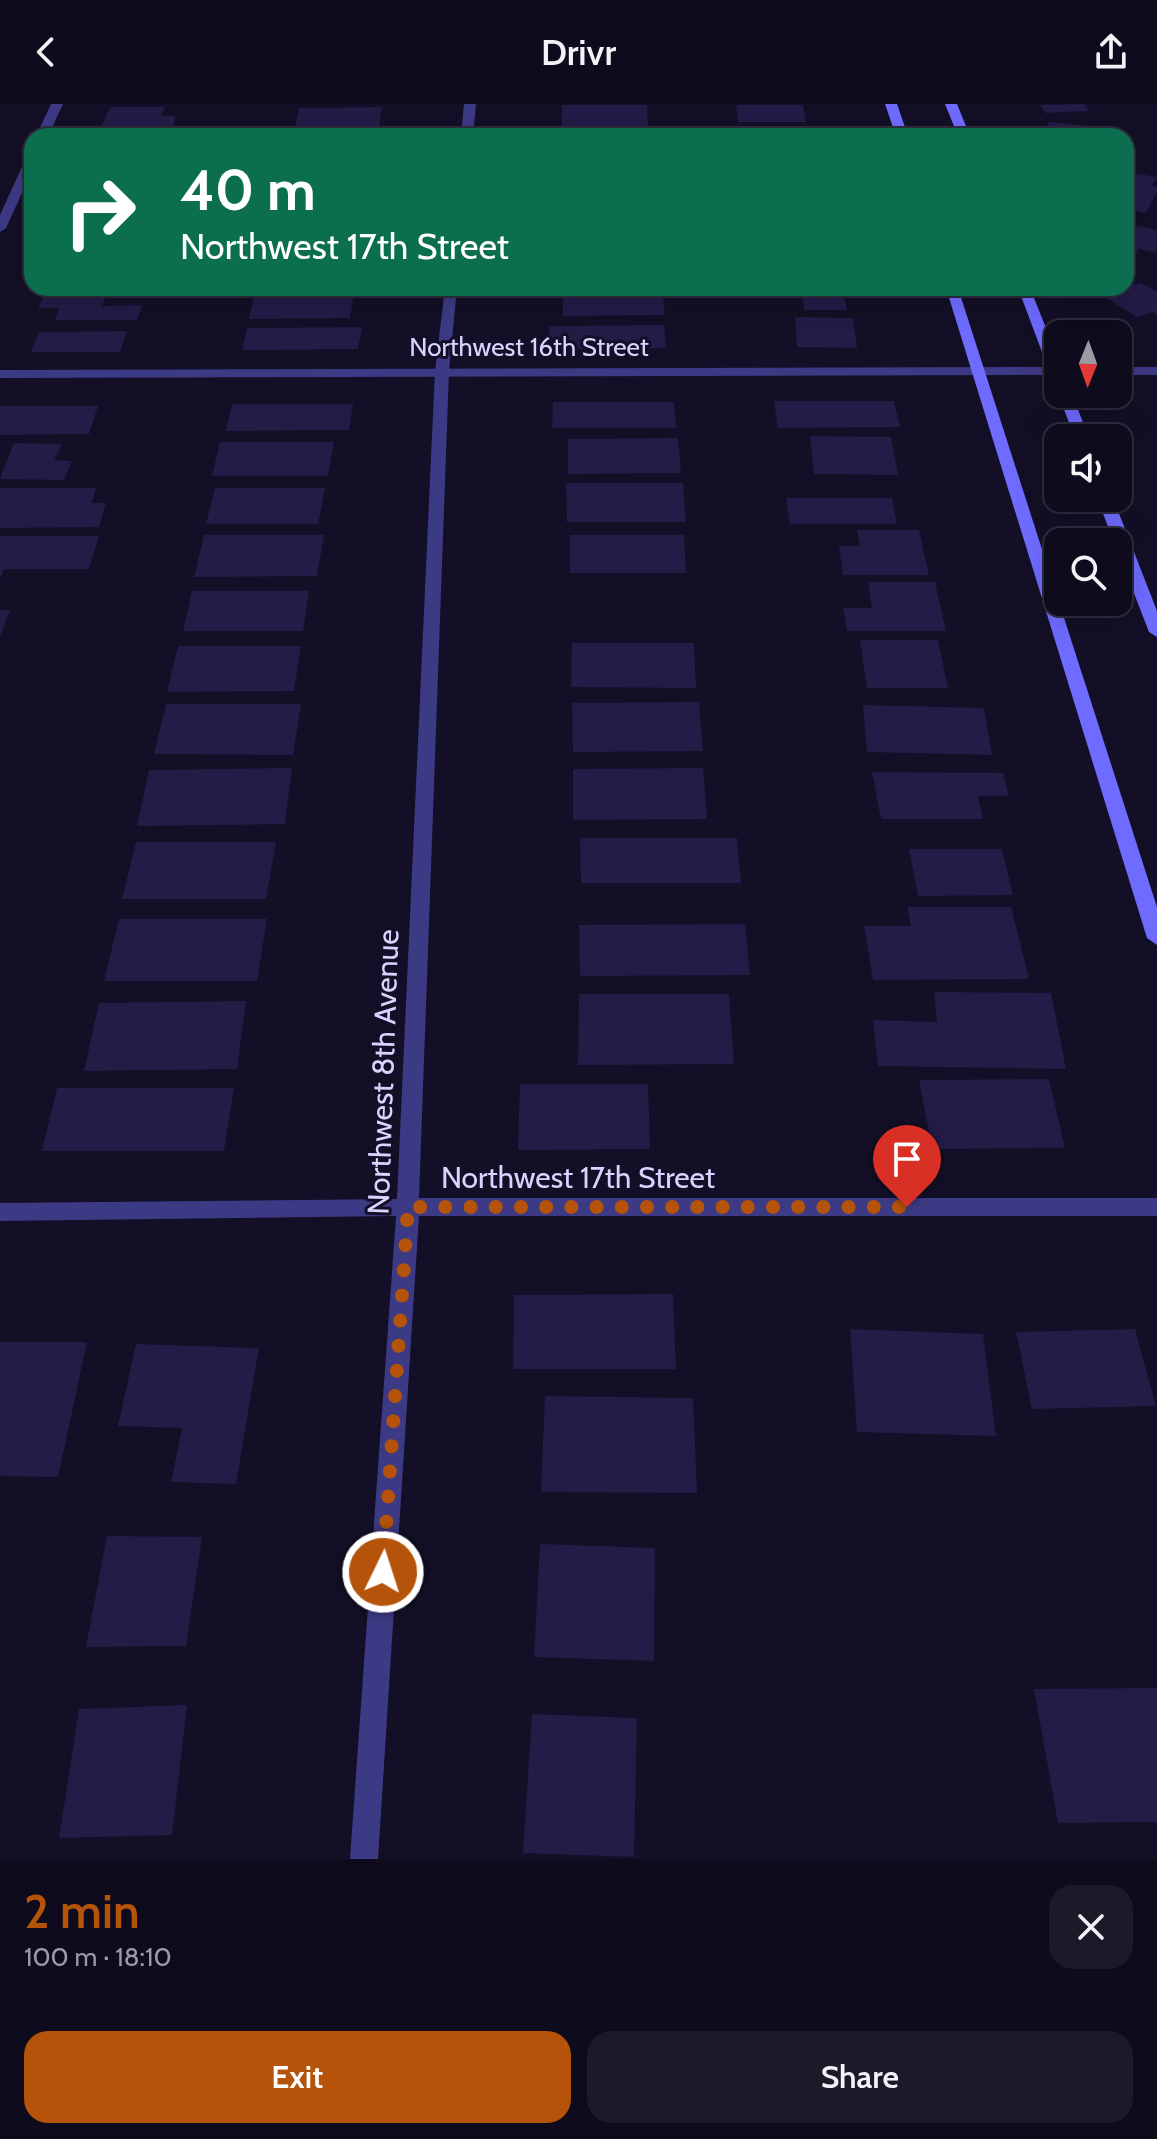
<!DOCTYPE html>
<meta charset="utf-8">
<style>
body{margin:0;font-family:Cabin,sans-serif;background:#1c1929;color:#f1f3f6;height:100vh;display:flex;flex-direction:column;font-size:30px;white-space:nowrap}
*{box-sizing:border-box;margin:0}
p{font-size:26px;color:#9b9ba3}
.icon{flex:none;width:44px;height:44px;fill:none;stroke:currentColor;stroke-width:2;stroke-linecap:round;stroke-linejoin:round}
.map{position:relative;height:1755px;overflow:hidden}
.details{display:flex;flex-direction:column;background:#0e0b1c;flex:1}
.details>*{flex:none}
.hud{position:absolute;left:24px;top:24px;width:1110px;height:168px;border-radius:24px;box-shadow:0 8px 32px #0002,0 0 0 2px #2e2b3b;background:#0b6e4f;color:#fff;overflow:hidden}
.needle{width:52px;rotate:181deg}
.tools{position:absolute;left:1044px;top:216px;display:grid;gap:16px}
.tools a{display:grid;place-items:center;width:88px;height:88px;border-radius:16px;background:#0e0b1c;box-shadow:0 8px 32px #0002,0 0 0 2px #2e2b3b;font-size:40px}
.pin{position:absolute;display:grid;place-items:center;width:68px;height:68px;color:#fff;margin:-82px -34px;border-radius:50% 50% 50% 0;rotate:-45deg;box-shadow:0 0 8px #0007}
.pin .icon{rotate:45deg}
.me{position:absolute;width:88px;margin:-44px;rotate:4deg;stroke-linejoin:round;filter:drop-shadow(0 0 6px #0008)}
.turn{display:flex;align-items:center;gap:28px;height:168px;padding:0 24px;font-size:36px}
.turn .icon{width:104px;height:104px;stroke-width:2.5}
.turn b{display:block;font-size:56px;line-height:68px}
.round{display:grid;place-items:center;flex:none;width:84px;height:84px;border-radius:24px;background:#1c1929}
.summary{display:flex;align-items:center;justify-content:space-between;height:136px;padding:0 24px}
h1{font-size:48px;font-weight:600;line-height:60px;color:#b45309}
.cta{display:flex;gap:16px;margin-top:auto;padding:16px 24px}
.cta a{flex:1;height:92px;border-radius:24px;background:#b45309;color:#fff;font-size:32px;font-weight:600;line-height:92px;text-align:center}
.cta a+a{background:#1c1929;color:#f1f3f6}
header{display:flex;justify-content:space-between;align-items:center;height:104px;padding:0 24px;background:#0e0b1c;font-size:36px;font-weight:600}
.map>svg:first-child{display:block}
.building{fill:#241b47}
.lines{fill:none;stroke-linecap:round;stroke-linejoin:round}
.minor{fill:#3d3a85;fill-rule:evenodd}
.tertiary{fill:#3d3a85;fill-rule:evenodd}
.secondary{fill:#6f6bff;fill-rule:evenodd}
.route{stroke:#b45309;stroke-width:14;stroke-dasharray:0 25.2}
.labels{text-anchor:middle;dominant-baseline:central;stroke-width:6;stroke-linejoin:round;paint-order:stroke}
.far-street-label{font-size:26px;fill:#d9d4ff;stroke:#130f26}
.street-label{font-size:30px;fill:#d9d4ff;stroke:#130f26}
</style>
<header><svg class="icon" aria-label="back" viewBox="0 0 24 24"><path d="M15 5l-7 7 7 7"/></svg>Drivr<svg class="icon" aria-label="share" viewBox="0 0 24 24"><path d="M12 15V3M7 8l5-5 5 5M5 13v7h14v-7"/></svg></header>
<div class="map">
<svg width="1157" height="1755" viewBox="0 0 1157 1755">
<rect width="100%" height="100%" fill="#130f26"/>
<path class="building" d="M 1084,0 L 1090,7 L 1046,9 L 1040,1 Z
M 562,1 L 647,1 L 648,22 L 562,22 Z
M 736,1 L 803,1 L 806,18 L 738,18 Z
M 110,3 L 165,3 L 161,12 L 176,12 L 172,25 L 100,25 Z
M 382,3 L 379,23 L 295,24 L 299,4 Z
M 1048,18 L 1099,23 L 1097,32 L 1045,32 Z
M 756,27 L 802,27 L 803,32 L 757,32 Z
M 559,29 L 645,29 L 646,32 L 559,32 Z
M 1126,68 L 1157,73 L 1152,82 L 1157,83 L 1157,88 L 1146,109 L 1126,105 Z
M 1126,120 L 1157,126 L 1156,149 L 1139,145 L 1133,155 L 1126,154 Z
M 1141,179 L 1157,188 L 1157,211 L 1153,208 L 1137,213 L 1100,190 Z
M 563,184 L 662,184 L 665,211 L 563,212 Z
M 751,184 L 842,184 L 847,206 L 805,206 L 802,194 L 752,194 Z
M 255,187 L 354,187 L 350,214 L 249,215 Z
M 45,189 L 107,189 L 102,202 L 142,201 L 137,216 L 55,216 L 59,204 L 38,204 Z
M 795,213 L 853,214 L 857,244 L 797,243 Z
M 664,221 L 666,244 L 549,245 L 549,222 Z
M 362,223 L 358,245 L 242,246 L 247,224 Z
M 127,227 L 120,248 L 31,248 L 39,228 Z
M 774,297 L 894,297 L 900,323 L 778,324 Z
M 553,298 L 674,298 L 676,324 L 552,324 Z
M 232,300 L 353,300 L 349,326 L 226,327 Z
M 0,302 L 98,302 L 89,330 L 0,331 Z
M 810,332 L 891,333 L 898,371 L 814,370 Z
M 678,334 L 681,369 L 568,370 L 568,335 Z
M 220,338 L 334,338 L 328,372 L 212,372 Z
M 14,339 L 62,340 L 54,356 L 72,357 L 64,376 L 0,375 Z
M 566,379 L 683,379 L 686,418 L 567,418 Z
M 0,384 L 96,384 L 92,399 L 106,399 L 99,423 L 0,424 Z
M 215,384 L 325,384 L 318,420 L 206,420 Z
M 786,394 L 892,394 L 897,420 L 790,420 Z
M 857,426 L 919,426 L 929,471 L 843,471 L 839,442 L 860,442 Z
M 204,431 L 324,431 L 317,472 L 194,473 Z
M 570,431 L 684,431 L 686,469 L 570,469 Z
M 0,432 L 99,432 L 89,465 L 4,465 L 0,475 Z
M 868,478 L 935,478 L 946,527 L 847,527 L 843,504 L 872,504 Z
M 192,487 L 309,487 L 303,527 L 183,527 Z
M 0,506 L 10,506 L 0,533 Z
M 860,536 L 938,536 L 948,584 L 867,584 Z
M 572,539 L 694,539 L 696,584 L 571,583 Z
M 178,542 L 301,542 L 294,587 L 167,588 Z
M 699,598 L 703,647 L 573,648 L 572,599 Z
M 166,600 L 301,600 L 293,651 L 154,650 Z
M 863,601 L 984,604 L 992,651 L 867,648 Z
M 292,664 L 285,720 L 137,722 L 149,666 Z
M 703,664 L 707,715 L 573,716 L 573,665 Z
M 872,668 L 1003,669 L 1009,692 L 978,692 L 983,715 L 881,715 Z
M 580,734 L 737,734 L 741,779 L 581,779 Z
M 136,738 L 276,738 L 266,795 L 122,795 Z
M 909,745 L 1002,745 L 1013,791 L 918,792 Z
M 907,803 L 1011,803 L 1029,875 L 873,876 L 864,822 L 911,822 Z
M 119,815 L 267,815 L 257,877 L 104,877 Z
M 745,820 L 750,871 L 580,872 L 579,821 Z
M 934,888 L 1051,889 L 1066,965 L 878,962 L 873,916 L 937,918 Z
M 579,890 L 729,890 L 734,960 L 578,961 Z
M 246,897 L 237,965 L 84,967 L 99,899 Z
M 1049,975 L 1065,1044 L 932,1045 L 919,976 Z
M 520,980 L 648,980 L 650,1045 L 518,1046 Z
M 57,984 L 234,984 L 224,1047 L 42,1047 Z
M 673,1190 L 676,1265 L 513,1265 L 514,1191 Z
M 850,1225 L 983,1230 L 996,1332 L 857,1328 Z
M 1135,1225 L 1156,1302 L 1032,1305 L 1016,1228 Z
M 0,1238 L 87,1238 L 58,1373 L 0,1372 Z
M 136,1240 L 259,1244 L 236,1380 L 171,1378 L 182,1324 L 118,1322 Z
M 545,1292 L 693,1294 L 697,1389 L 541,1388 Z
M 107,1432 L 202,1433 L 186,1542 L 86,1543 Z
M 540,1440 L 655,1444 L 654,1557 L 534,1553 Z
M 1157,1584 L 1157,1718 L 1058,1719 L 1034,1585 Z
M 187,1601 L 172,1731 L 59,1734 L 79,1605 Z
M 532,1610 L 637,1614 L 634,1753 L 523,1749 Z"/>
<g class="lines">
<path class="minor" d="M 51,0 L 63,0 L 48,32 L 36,32 Z
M 464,0 L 476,0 L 473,32 L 461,32 Z
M 32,51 L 32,67 L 6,124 L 0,128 L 0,111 L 26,54 Z
M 445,184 L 457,184 L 449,267 L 419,1094 L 1157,1094 L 1157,1112 L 419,1112 L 378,1755 L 350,1755 L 396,1112 L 0,1117 L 0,1099 L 397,1095 L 435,267 Z
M 1118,263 L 1157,263 L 1157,271 L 1118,271 Z"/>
<path class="tertiary" d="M 1056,263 L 1056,271 L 0,274 L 0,266 Z"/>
<path class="secondary" d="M 885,0 L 897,0 L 908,32 L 896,32 Z
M 945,0 L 957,0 L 970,32 L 958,32 Z
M 946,184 L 958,184 L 1157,803 L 1157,841 L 1147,834 Z
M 1018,184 L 1030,184 L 1058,254 L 1058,276 L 1051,272 Z
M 1058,290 L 1072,290 L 1089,334 L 1075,334 Z
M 1097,394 L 1113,394 L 1157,507 L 1157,533 L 1149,528 L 1118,448 L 1118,438 L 1114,438 Z"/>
</g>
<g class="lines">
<path class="route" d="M 383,1468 L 408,1103 L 907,1103"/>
</g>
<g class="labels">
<g class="far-street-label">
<text x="529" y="243">Northwest 16th Street</text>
</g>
<g class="street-label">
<text transform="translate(383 968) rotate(-88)">Northwest 8th Avenue</text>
<text x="578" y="1073">Northwest 17th Street</text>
</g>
</g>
</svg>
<div class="tools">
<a><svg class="needle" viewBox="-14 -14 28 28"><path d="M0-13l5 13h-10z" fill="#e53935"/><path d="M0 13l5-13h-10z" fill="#9b9ba3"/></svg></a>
<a><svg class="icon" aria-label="sound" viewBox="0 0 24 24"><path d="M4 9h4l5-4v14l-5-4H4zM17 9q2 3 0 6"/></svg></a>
<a><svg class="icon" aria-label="search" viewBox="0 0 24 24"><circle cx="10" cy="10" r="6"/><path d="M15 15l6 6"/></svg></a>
</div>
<div class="pin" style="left:907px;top:1103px;background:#d93025"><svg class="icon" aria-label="arrive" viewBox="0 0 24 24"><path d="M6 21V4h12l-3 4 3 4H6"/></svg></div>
<svg class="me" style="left:383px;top:1468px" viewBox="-20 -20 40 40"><circle r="17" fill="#b45309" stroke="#fff" stroke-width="3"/><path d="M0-11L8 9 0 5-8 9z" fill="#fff"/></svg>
<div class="hud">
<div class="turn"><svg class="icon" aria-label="right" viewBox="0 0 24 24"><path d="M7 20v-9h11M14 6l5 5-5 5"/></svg><div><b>40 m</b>Northwest 17th Street</div></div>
</div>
</div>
<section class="details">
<div class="summary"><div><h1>2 min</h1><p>100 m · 18:10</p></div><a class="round"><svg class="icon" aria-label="close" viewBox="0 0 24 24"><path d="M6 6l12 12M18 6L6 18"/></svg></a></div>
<div class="cta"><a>Exit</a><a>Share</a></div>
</section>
